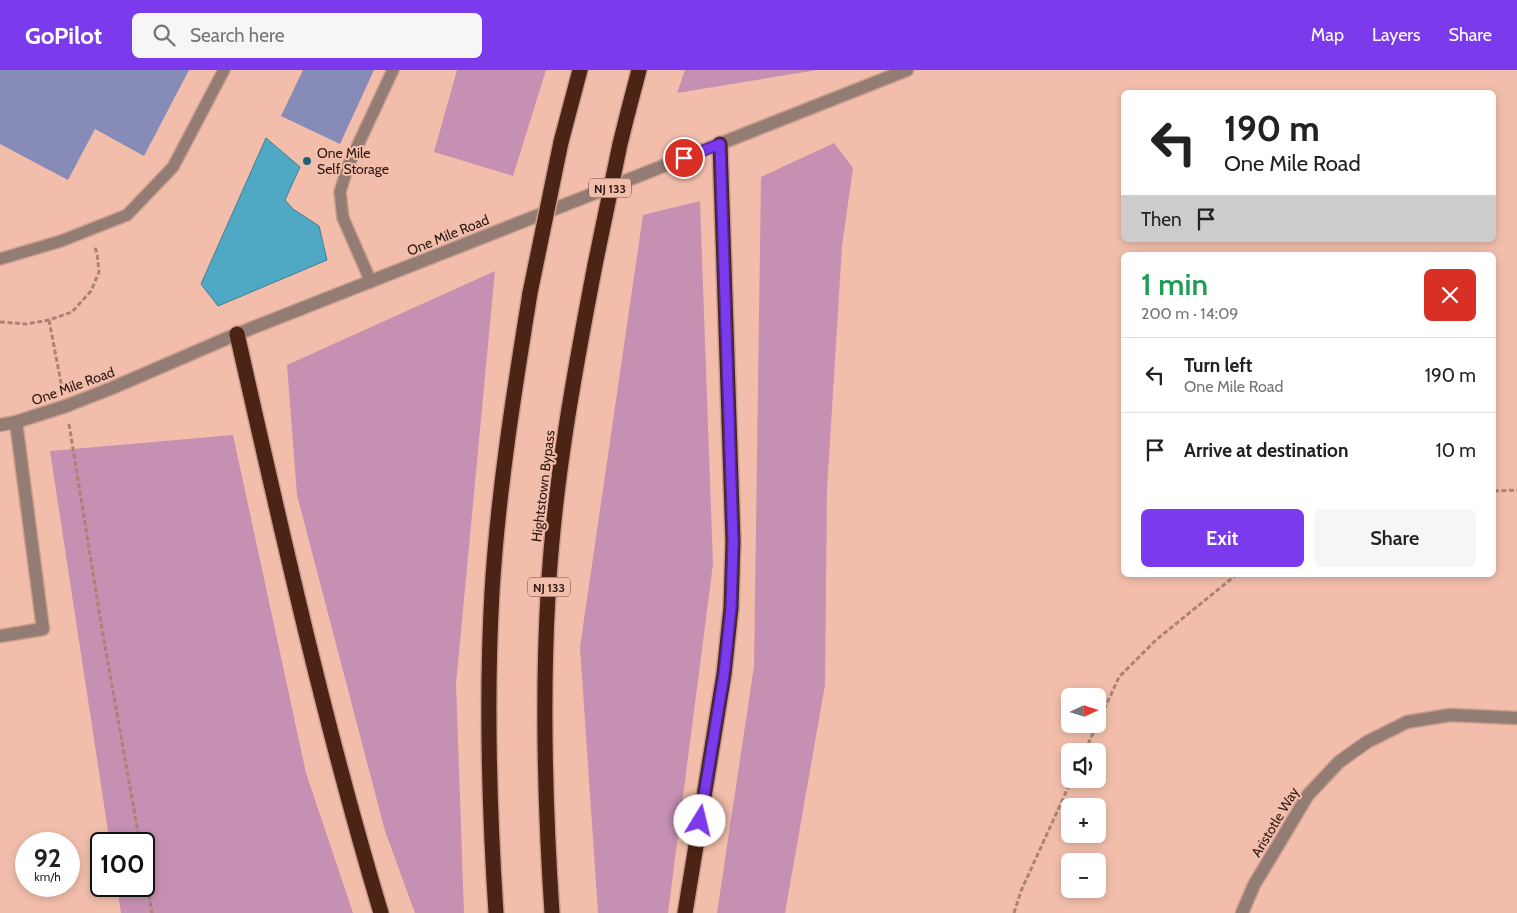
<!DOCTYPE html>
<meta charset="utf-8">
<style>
body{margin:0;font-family:Cabin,sans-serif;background:#f6f6f6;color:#222;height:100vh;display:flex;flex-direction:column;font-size:19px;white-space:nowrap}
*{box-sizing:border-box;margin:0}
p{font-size:16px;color:#767676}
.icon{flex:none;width:28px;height:28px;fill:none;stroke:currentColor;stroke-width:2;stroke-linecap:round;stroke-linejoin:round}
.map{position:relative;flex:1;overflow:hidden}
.details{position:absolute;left:1121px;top:182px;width:375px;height:325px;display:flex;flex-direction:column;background:#fff;border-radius:8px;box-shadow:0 2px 8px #0003}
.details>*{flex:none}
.hud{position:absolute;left:1121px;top:20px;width:375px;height:152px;border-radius:8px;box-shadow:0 2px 8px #0003;background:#fff;color:#222;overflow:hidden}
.needle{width:32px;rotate:86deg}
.controls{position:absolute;left:1061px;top:618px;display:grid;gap:10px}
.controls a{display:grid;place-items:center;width:45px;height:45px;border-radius:8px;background:#fff;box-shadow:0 2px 8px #0003;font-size:25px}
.speed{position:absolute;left:15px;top:762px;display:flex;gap:10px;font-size:25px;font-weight:700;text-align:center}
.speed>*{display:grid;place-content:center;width:65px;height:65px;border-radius:50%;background:#fff;box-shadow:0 2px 8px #0003;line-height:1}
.speed small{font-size:12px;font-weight:400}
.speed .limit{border:2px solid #111;border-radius:8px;background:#fff;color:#111}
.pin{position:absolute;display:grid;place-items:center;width:42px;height:42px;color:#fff;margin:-21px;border:2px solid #fff;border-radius:50%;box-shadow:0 1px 5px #0007}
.me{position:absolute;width:55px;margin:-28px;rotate:9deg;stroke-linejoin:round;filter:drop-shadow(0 0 4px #0008)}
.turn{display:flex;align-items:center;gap:18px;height:105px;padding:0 20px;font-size:22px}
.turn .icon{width:65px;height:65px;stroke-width:2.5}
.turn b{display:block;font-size:35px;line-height:42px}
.then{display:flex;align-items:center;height:48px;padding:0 20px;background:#0003;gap:10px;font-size:19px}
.round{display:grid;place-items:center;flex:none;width:52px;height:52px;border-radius:8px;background:#f6f6f6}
.headline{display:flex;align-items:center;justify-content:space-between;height:85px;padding:0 20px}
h1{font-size:30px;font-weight:600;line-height:38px;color:#1e9e55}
.cta{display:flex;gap:10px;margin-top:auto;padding:10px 20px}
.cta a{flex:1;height:58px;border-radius:8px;background:#7c3aed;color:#fff;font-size:20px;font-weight:600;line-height:58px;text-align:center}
.cta a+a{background:#f6f6f6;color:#222}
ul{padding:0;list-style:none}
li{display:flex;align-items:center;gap:15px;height:75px;padding:0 20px;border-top:1px solid #e0e0e0}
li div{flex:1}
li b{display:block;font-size:19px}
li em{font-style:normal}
header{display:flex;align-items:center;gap:30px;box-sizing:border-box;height:70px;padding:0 25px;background:#7c3aed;color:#fff}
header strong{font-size:24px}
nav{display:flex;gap:28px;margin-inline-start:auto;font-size:18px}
.search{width:350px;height:45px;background:#f6f6f6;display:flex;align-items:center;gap:12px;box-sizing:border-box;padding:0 18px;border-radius:8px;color:#767676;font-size:19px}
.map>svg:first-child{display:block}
.green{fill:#c690b2}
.water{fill:#4fa8c4;stroke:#457d8f}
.building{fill:#878bb7}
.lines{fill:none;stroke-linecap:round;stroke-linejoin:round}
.service-casing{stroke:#cb9d8d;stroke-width:14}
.minor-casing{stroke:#cb9d8d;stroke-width:15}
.tertiary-casing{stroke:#cb9d8d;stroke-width:15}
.motorway-casing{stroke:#cb9d8d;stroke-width:18}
.path{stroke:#ab8374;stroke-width:3;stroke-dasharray:5 2.5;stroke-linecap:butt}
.service{stroke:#927c74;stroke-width:11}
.minor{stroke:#927c74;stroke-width:12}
.tertiary{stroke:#927c74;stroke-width:12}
.motorway{stroke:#4c2415;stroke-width:15}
.motorway-bridge-casing{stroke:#cb9d8d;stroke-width:18;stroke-linecap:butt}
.motorway-bridge{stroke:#4c2415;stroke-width:15}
.route-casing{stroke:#51269a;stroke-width:12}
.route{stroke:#7c3aed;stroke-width:9}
.poi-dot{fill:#1e6174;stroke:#f2beab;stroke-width:2}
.labels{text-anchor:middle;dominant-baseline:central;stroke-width:4;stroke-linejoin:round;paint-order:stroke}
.shield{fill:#f2beab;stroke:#684b41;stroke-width:1}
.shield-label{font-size:12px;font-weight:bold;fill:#2d1a13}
.poi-label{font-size:14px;fill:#2d1a13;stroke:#f2beab;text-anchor:start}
.street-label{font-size:14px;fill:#2d1a13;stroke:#f2beab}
</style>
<header>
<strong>GoPilot</strong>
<div class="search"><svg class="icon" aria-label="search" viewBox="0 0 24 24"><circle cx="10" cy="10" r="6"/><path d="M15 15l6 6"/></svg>Search here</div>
<nav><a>Map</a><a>Layers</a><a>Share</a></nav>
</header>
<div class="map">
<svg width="1517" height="843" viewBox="0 0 1517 843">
<rect width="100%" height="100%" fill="#f2beab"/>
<path class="green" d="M 457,0 L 546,0 L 513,106 L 434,82 Z
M 685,0 L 817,0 L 677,23 Z
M 834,73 L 853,98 L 842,176 L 827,420 L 825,615 L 785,843 L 717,843 L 754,596 L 761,107 Z
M 700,131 L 713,494 L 668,843 L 598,843 L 580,577 L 643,145 Z
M 495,201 L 456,614 L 464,843 L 415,843 L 385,761 L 297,425 L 287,295 Z
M 233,365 L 306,703 L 353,843 L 121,843 L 117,816 L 144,816 L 144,774 L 110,774 L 50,381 Z"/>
<path class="water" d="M 266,68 L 300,97 L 285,130 L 293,139 L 319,156 L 327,190 L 218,236 L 201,214 Z"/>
<path class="building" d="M 0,0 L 189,0 L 144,86 L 95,59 L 68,110 L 0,74 Z
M 303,0 L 374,0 L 340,74 L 281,46 Z"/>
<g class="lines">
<defs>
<path id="service" d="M 0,189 L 61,171 L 127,145 L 173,97 L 224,0
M 371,212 L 343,148 L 340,122 L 348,96 L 393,0"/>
<path id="minor" d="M 0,566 L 43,559 L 16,352
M 1242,843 L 1254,815 L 1308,725 L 1339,692 L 1367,672 L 1407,652 L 1450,645 L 1517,648"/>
<path id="tertiary" d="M 0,355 L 16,352 L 66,336 L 112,318 L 237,264 L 907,0"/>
<path id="motorway" d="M 628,42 L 639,0
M 561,72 L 580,0
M 237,264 C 281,458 324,653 381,843
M 496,843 C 489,736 486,629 492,522 C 498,422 514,322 530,223
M 552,843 C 545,737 542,631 548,525 C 554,413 574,304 595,195
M 685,843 L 724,604 L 731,538 L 733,472 L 720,74"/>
</defs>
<use href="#service" class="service-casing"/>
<use href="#minor" class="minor-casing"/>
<use href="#tertiary" class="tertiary-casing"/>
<use href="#motorway" class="motorway-casing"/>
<path class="path" d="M 49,250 L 62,318
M 0,252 L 27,254 L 49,250 L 72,242 L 91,221 L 99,202 L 97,183 L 94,175
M 69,354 L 101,553 L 140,774
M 1494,421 L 1517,420
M 1098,653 L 1119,607 L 1156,570 L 1236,505
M 1085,681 L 1097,654
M 144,795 L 152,843
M 1014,843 L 1021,821 L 1072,709"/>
<use href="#service" class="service"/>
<use href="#minor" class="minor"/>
<use href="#tertiary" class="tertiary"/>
<use href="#motorway" class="motorway"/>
<defs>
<path id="motorway-bridge" d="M 595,195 L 620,74 L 628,42
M 530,223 L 561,72"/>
</defs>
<use href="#motorway-bridge" class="motorway-bridge-casing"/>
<use href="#motorway-bridge" class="motorway-bridge"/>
</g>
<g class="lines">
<defs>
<path id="route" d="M 684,88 L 720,74 L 733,472 L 731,538 L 724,604 L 700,751"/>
</defs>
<use href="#route" class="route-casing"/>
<use href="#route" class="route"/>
</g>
<circle class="poi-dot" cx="307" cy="91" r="5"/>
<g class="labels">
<g class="shield">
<rect x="589" y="108.5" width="42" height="19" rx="4"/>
<rect x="528" y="507.5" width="42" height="19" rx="4"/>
</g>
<g class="shield-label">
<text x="610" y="118">NJ 133</text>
<text x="549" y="517">NJ 133</text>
</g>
<g class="poi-label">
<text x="317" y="83">One Mile<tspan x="317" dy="16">Self Storage</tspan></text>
</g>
<g class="street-label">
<text transform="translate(448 165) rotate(-22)">One Mile Road</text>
<text transform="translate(73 316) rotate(-20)">One Mile Road</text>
<text transform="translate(543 416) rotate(-83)">Hightstown Bypass</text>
<text transform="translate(1275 752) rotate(-59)">Aristotle Way</text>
</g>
</g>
</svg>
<div class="controls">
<a><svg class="needle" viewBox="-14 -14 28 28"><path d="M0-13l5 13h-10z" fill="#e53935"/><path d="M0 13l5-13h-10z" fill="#767676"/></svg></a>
<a><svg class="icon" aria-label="sound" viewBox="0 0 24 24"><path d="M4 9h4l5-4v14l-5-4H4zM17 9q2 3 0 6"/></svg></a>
<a>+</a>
<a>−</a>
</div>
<div class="speed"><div>92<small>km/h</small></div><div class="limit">100</div></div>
<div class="pin" style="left:684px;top:88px;background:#d93025"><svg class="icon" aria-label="arrive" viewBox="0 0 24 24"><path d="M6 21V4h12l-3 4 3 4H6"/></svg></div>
<svg class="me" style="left:700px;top:751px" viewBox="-20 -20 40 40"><circle r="19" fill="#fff"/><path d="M0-13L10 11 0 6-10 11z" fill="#7c3aed"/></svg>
<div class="hud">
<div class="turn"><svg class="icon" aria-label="left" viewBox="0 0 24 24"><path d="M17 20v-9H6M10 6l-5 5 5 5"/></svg><div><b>190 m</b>One Mile Road</div></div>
<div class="then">Then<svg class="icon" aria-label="arrive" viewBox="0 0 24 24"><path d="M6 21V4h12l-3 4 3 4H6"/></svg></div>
</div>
<section class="details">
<div class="headline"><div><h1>1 min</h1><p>200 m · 14:09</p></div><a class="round" style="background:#d93025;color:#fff"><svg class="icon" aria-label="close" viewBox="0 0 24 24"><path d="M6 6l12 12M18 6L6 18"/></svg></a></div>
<ul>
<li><svg class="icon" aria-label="left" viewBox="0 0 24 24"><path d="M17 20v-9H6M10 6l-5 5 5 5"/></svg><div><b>Turn left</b><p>One Mile Road</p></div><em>190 m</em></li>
<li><svg class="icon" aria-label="arrive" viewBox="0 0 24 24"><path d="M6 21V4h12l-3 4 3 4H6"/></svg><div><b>Arrive at destination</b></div><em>10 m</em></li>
</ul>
<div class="cta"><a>Exit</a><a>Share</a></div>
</section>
</div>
